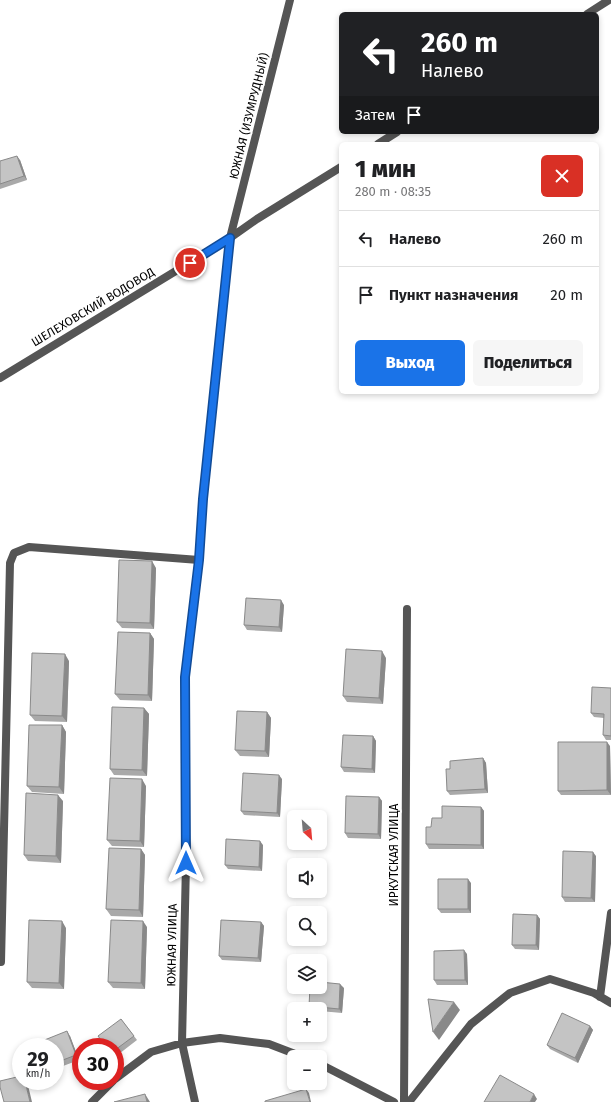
<!DOCTYPE html>
<html lang="ru">
<meta charset="utf-8">
<style>
body{margin:0;font-family:"Fira Sans",sans-serif;background:#f6f6f6;color:#202124;height:100vh;display:flex;flex-direction:column;font-size:15px;white-space:nowrap}
*{box-sizing:border-box;margin:0}
p{font-size:13px;color:#757577}
.icon{flex:none;width:22px;height:22px;fill:none;stroke:currentColor;stroke-width:2;stroke-linecap:round;stroke-linejoin:round}
.map{position:relative;flex:1;overflow:hidden}
.details{position:absolute;left:339px;top:142px;width:260px;height:252px;display:flex;flex-direction:column;background:#fff;border-radius:6px;box-shadow:0 2px 6px #0003}
.details>*{flex:none}
.hud{position:absolute;left:339px;top:12px;width:260px;height:122px;border-radius:6px;box-shadow:0 2px 6px #0003;background:#202124;color:#fff;overflow:hidden}
.needle{width:26px;rotate:154deg}
.fabs{position:absolute;left:287px;top:810px;display:grid;gap:8px}
.fabs a{display:grid;place-items:center;width:40px;height:40px;border-radius:6px;background:#fff;box-shadow:0 2px 6px #0003;font-size:20px}
.speed{position:absolute;left:12px;top:1038px;display:flex;gap:8px;font-size:20px;font-weight:700;text-align:center}
.speed>*{display:grid;place-content:center;width:52px;height:52px;border-radius:50%;background:#fff;box-shadow:0 2px 6px #0003;line-height:1}
.speed small{font-size:10px;font-weight:400}
.speed .limit{border:6px solid #d22;background:#fff;color:#111}
.pin{position:absolute;display:grid;place-items:center;width:34px;height:34px;color:#fff;margin:-17px;border:2px solid #fff;border-radius:50%;box-shadow:0 1px 4px #0007}
.me{position:absolute;width:44px;margin:-22px;rotate:0deg;stroke-linejoin:round;filter:drop-shadow(0 0 3px #0008)}
.turn{display:flex;align-items:center;gap:14px;height:84px;padding:0 16px;font-size:18px}
.turn .icon{width:52px;height:52px;stroke-width:2.5}
.turn b{display:block;font-size:28px;line-height:34px}
.then{display:flex;align-items:center;height:38px;padding:0 16px;background:#0003;gap:8px;font-size:15px}
.round{display:grid;place-items:center;flex:none;width:42px;height:42px;border-radius:6px;background:#f6f6f6}
.overview{display:flex;align-items:center;justify-content:space-between;height:68px;padding:0 16px}
h1{font-size:24px;font-weight:800;line-height:30px}
.action{display:flex;gap:8px;margin-top:auto;padding:8px 16px}
.action a{flex:1;height:46px;border-radius:6px;background:#1a73e8;color:#fff;font-size:16px;font-weight:800;line-height:46px;text-align:center}
.action a+a{background:#f6f6f6;color:#202124}
ul{padding:0;list-style:none}
li{display:flex;align-items:center;gap:12px;height:56px;padding:0 16px;border-top:1px solid #e0e0e0}
li div{flex:1}
li b{display:block;font-size:15px}
li em{font-style:normal}
.map>svg:first-child{display:block}
.lines{fill:none;stroke-linecap:round;stroke-linejoin:round}
.minor{stroke:#555;stroke-width:8}
.wall{fill:#a9a9a9}
.shaded-wall{fill:#898989}
.building{fill:#c4c4c4;stroke:#898989}
.route-casing{stroke:#114b97;stroke-width:10}
.route{stroke:#1a73e8;stroke-width:7}
.labels{text-anchor:middle;dominant-baseline:central;stroke-width:3.5;stroke-linejoin:round;paint-order:stroke}
.street-label{font-size:12px;fill:#000;stroke:#fff}
</style>
<div class="map">
<svg width="611" height="1102" viewBox="0 0 611 1102">
<rect width="100%" height="100%" fill="#fff"/>
<g class="lines">
<path class="minor" d="M 587,14 L 609,0
M 378,144 L 397,132
M 0,378 L 230,238 L 257,219 L 341,167
M 1,962 L 10,563 L 14,553 L 29,547 L 199,560
M 600,997 L 611,913
M 320,1064 L 394,1102
M 115,1079 L 151,1052 L 182,1043 L 220,1038 L 269,1044 L 303,1057
M 92,1102 L 113,1081
M 195,1102 L 182,1043 L 186,863 L 185,677 L 199,560 L 203,499 L 230,238 L 290,0
M 404,1102 L 407,609
M 409,1102 L 471,1024 L 510,993 L 550,979 L 594,993 L 611,1003"/>
</g>
<path class="wall" d="M 20,160 L 27,180 L 0,189 L 0,161 Z
M 156,568 L 154,629 L 122,628 L 117,622 Z
M 284,605 L 282,632 L 247,630 L 244,625 Z
M 150,633 L 154,639 L 152,701 L 120,700 L 115,694 Z
M 386,658 L 383,704 L 347,702 L 343,696 Z
M 69,661 L 67,722 L 35,721 L 30,715 Z
M 611,688 L 611,740 L 606,740 L 603,735 L 604,718 L 594,717 L 591,713 Z
M 144,708 L 149,714 L 147,776 L 114,775 L 110,769 Z
M 267,712 L 271,718 L 269,757 L 240,756 L 235,750 Z
M 62,725 L 66,732 L 64,794 L 32,792 L 27,786 Z
M 373,736 L 376,741 L 375,773 L 344,772 L 341,767 Z
M 610,746 L 611,795 L 561,795 L 558,791 Z
M 483,758 L 486,763 L 488,793 L 450,795 L 447,791 L 450,769 Z
M 282,779 L 280,817 L 244,815 L 241,811 Z
M 146,786 L 144,847 L 112,846 L 107,840 Z
M 379,797 L 382,801 L 381,839 L 348,838 L 345,833 Z
M 63,801 L 61,863 L 28,861 L 24,855 Z
M 481,807 L 484,811 L 484,849 L 429,849 L 426,844 L 431,827 L 442,818 Z
M 263,845 L 262,871 L 228,869 L 225,865 Z
M 141,849 L 145,855 L 143,917 L 111,916 L 106,909 Z
M 596,856 L 595,902 L 565,902 L 562,897 Z
M 471,883 L 471,913 L 441,913 L 438,909 Z
M 537,915 L 540,919 L 539,950 L 515,949 L 512,945 Z
M 261,922 L 264,926 L 261,962 L 222,960 L 219,956 Z
M 147,927 L 145,989 L 113,988 L 108,982 Z
M 66,928 L 64,989 L 32,988 L 27,982 Z
M 467,954 L 468,985 L 437,985 L 434,980 Z
M 344,988 L 342,1013 L 320,1011 L 320,1009 L 311,1009 L 309,1006 Z
M 121,1019 L 137,1040 L 115,1057 L 115,1047 Z
M 590,1026 L 593,1030 L 578,1063 L 550,1049 L 547,1045 Z
M 70,1036 L 79,1060 L 55,1069 L 55,1047 Z"/>
<path class="shaded-wall" d="M 17,156 L 20,160 L 27,180 L 24,176 Z
M 152,561 L 156,568 L 154,629 L 150,623 Z
M 281,600 L 284,605 L 282,632 L 279,627 Z
M 150,633 L 154,639 L 152,701 L 148,695 Z
M 382,651 L 386,658 L 383,704 L 379,698 Z
M 65,654 L 69,661 L 67,722 L 62,716 Z
M 144,708 L 149,714 L 147,776 L 142,770 Z
M 267,712 L 271,718 L 269,757 L 265,751 Z
M 62,725 L 66,732 L 64,794 L 59,787 Z
M 373,736 L 376,741 L 375,773 L 372,769 Z
M 607,742 L 610,746 L 611,795 L 607,790 Z
M 483,758 L 486,763 L 488,793 L 485,789 Z
M 279,775 L 282,779 L 280,817 L 277,813 Z
M 142,779 L 146,786 L 144,847 L 140,841 Z
M 58,795 L 63,801 L 61,863 L 56,856 Z
M 379,797 L 382,801 L 381,839 L 378,834 Z
M 481,807 L 484,811 L 484,849 L 481,845 Z
M 260,841 L 263,845 L 262,871 L 259,867 Z
M 141,849 L 145,855 L 143,917 L 139,910 Z
M 593,852 L 596,856 L 595,902 L 591,898 Z
M 468,879 L 471,883 L 471,913 L 468,909 Z
M 537,915 L 540,919 L 539,950 L 536,945 Z
M 62,921 L 66,928 L 64,989 L 59,983 Z
M 143,921 L 147,927 L 145,989 L 141,983 Z
M 261,922 L 264,926 L 261,962 L 258,958 Z
M 464,950 L 467,954 L 468,985 L 465,980 Z
M 340,984 L 344,988 L 342,1013 L 339,1009 Z
M 454,1002 L 460,1010 L 439,1040 L 433,1032 Z
M 590,1026 L 593,1030 L 578,1063 L 575,1058 Z
M 67,1031 L 70,1036 L 79,1060 L 76,1055 Z
M 25,1081 L 27,1081 L 32,1102 L 30,1102 Z
M 306,1089 L 309,1093 L 311,1102 L 310,1102 Z
M 145,1094 L 150,1102 L 147,1102 Z
M 534,1094 L 537,1099 L 535,1102 L 530,1102 Z"/>
<path class="building" d="M 17,156 L 24,176 L 0,184 L 0,161 Z
M 119,560 L 152,561 L 150,623 L 117,622 Z
M 246,598 L 281,600 L 279,627 L 244,625 Z
M 118,632 L 150,633 L 148,695 L 115,694 Z
M 346,649 L 382,651 L 379,698 L 343,696 Z
M 32,653 L 65,654 L 62,716 L 30,715 Z
M 592,687 L 611,688 L 611,736 L 603,735 L 604,714 L 591,713 Z
M 112,707 L 144,708 L 142,770 L 110,769 Z
M 237,711 L 267,712 L 265,751 L 235,750 Z
M 29,725 L 62,725 L 59,787 L 27,786 Z
M 343,735 L 373,736 L 372,769 L 341,767 Z
M 558,742 L 607,742 L 607,790 L 558,791 Z
M 483,758 L 485,789 L 447,791 L 446,769 L 450,769 L 450,761 Z
M 243,773 L 279,775 L 277,813 L 241,811 Z
M 110,778 L 142,779 L 140,841 L 107,840 Z
M 26,793 L 58,795 L 56,856 L 24,855 Z
M 346,796 L 379,797 L 378,834 L 345,833 Z
M 442,806 L 481,807 L 481,845 L 426,844 L 426,827 L 431,827 L 432,818 L 442,818 Z
M 226,839 L 260,841 L 259,867 L 225,865 Z
M 109,848 L 141,849 L 139,910 L 106,909 Z
M 563,851 L 593,852 L 591,898 L 562,897 Z
M 438,879 L 468,879 L 468,909 L 438,909 Z
M 513,914 L 537,915 L 536,945 L 512,945 Z
M 29,920 L 62,921 L 59,983 L 27,982 Z
M 111,920 L 143,921 L 141,983 L 108,982 Z
M 221,920 L 261,922 L 258,958 L 219,956 Z
M 464,950 L 465,980 L 434,980 L 434,951 Z
M 320,982 L 340,984 L 339,1009 L 309,1006 L 310,987 L 320,987 Z
M 428,999 L 454,1002 L 433,1032 Z
M 562,1013 L 590,1026 L 575,1058 L 547,1045 Z
M 121,1019 L 134,1036 L 115,1050 L 115,1047 L 106,1047 L 98,1036 Z
M 67,1031 L 76,1055 L 55,1063 L 55,1047 L 44,1047 L 42,1041 Z
M 500,1075 L 534,1094 L 530,1102 L 484,1102 Z
M 21,1076 L 21,1081 L 25,1081 L 30,1102 L 4,1102 L 0,1087 L 0,1081 Z
M 306,1089 L 310,1102 L 265,1102 L 265,1101 Z
M 145,1094 L 147,1102 L 114,1102 Z"/>
<g class="lines">
<defs>
<path id="route" d="M 186,863 L 185,677 L 199,560 L 203,499 L 230,238 L 190,263"/>
</defs>
<use href="#route" class="route-casing"/>
<use href="#route" class="route"/>
</g>
<g class="labels">
<g class="street-label">
<text transform="translate(249 116) rotate(-76)">ЮЖНАЯ (ИЗУМРУДНЫЙ)</text>
<text transform="translate(93 307) rotate(-31)">ШЕЛЕХОВСКИЙ ВОДОВОД</text>
<text transform="translate(394 855) rotate(-90)">ИРКУТСКАЯ УЛИЦА</text>
<text transform="translate(172 945) rotate(-89)">ЮЖНАЯ УЛИЦА</text>
</g>
</g>
</svg>
<div class="fabs">
<a><svg class="needle" viewBox="-14 -14 28 28"><path d="M0-13l5 13h-10z" fill="#e53935"/><path d="M0 13l5-13h-10z" fill="#757577"/></svg></a>
<a><svg class="icon" aria-label="sound" viewBox="0 0 24 24"><path d="M4 9h4l5-4v14l-5-4H4zM17 9q2 3 0 6"/></svg></a>
<a><svg class="icon" aria-label="search" viewBox="0 0 24 24"><circle cx="10" cy="10" r="6"/><path d="M15 15l6 6"/></svg></a>
<a><svg class="icon" aria-label="layers" viewBox="0 0 24 24"><path d="M12 4l9 5-9 5-9-5zM3 14l9 5 9-5"/></svg></a>
<a>+</a>
<a>−</a>
</div>
<div class="speed"><div>29<small>km/h</small></div><div class="limit">30</div></div>
<div class="pin" style="left:190px;top:263px;background:#d93025"><svg class="icon" aria-label="arrive" viewBox="0 0 24 24"><path d="M6 21V4h12l-3 4 3 4H6"/></svg></div>
<svg class="me" style="left:186px;top:863px" viewBox="-20 -20 40 40"><path d="M0-17L14 15 0 8-14 15z" fill="#1a73e8" stroke="#fff" stroke-width="4"/></svg>
<div class="hud">
<div class="turn"><svg class="icon" aria-label="left" viewBox="0 0 24 24"><path d="M17 20v-9H6M10 6l-5 5 5 5"/></svg><div><b>260 m</b>Налево</div></div>
<div class="then">Затем<svg class="icon" aria-label="arrive" viewBox="0 0 24 24"><path d="M6 21V4h12l-3 4 3 4H6"/></svg></div>
</div>
<section class="details">
<div class="overview"><div><h1>1 мин</h1><p>280 m · 08:35</p></div><a class="round" style="background:#d93025;color:#fff"><svg class="icon" aria-label="close" viewBox="0 0 24 24"><path d="M6 6l12 12M18 6L6 18"/></svg></a></div>
<ul>
<li><svg class="icon" aria-label="left" viewBox="0 0 24 24"><path d="M17 20v-9H6M10 6l-5 5 5 5"/></svg><div><b>Налево</b></div><em>260 m</em></li>
<li><svg class="icon" aria-label="arrive" viewBox="0 0 24 24"><path d="M6 21V4h12l-3 4 3 4H6"/></svg><div><b>Пункт назначения</b></div><em>20 m</em></li>
</ul>
<div class="action"><a>Выход</a><a>Поделиться</a></div>
</section>
</div>
